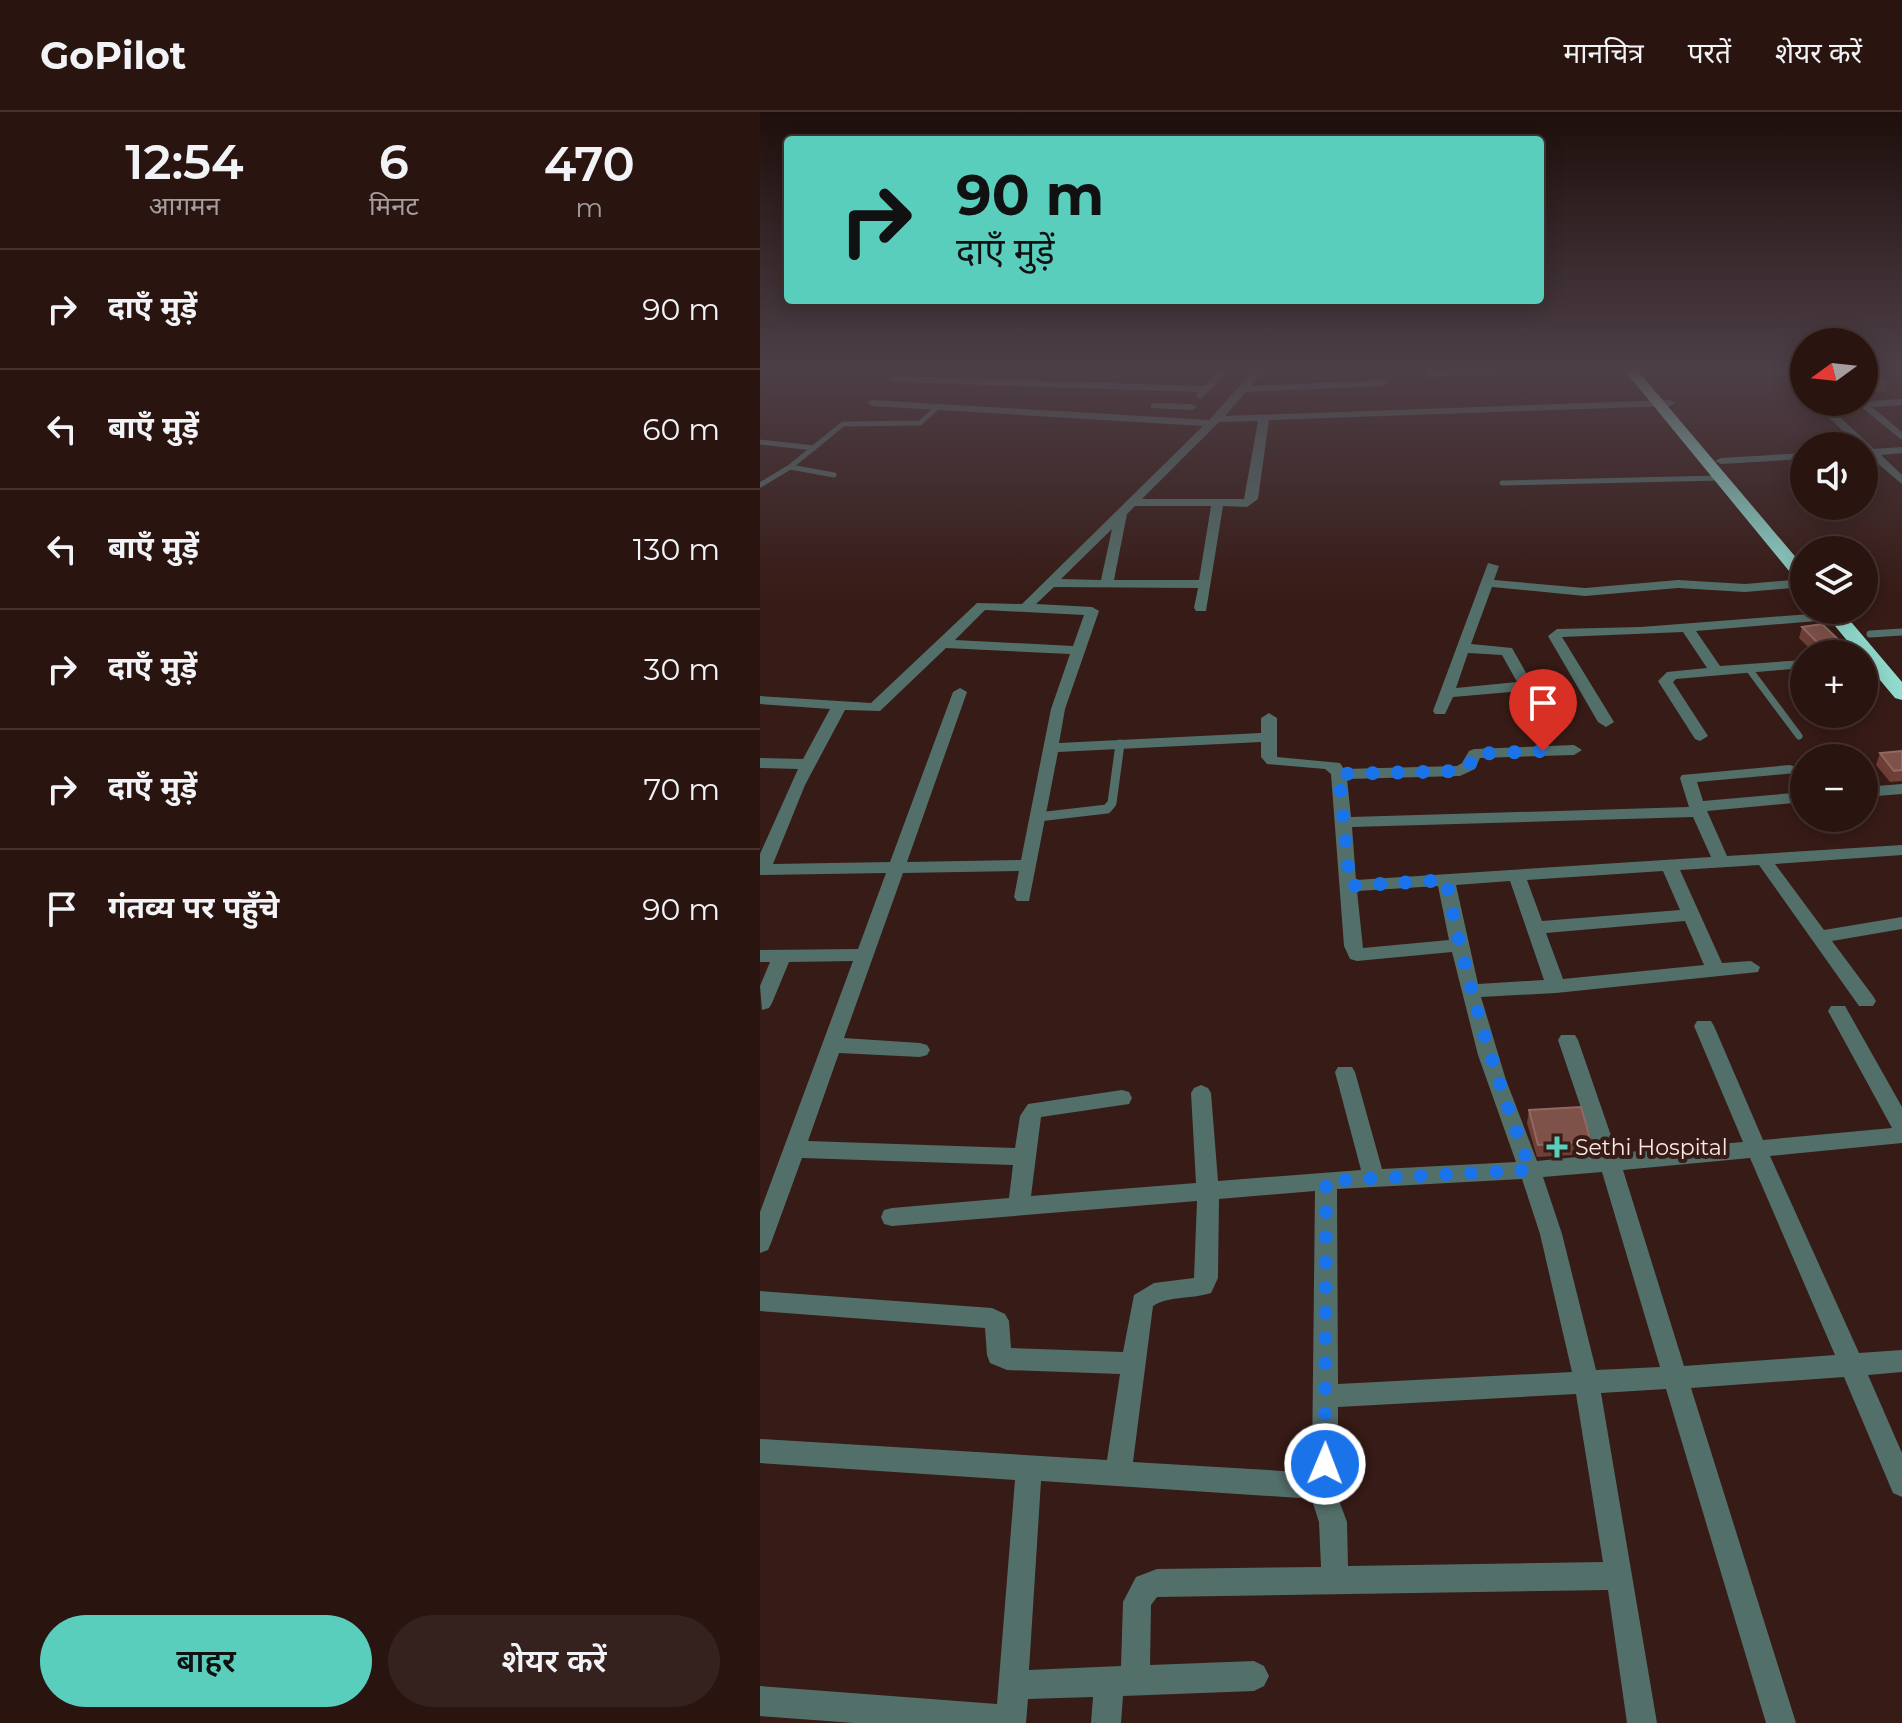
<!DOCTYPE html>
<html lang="hi">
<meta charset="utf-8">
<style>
body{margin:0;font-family:Montserrat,"Noto Sans Devanagari",sans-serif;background:#35211e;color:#f1f3f6;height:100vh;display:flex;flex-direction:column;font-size:30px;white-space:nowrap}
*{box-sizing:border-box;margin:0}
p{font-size:26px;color:#a59e9f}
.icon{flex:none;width:44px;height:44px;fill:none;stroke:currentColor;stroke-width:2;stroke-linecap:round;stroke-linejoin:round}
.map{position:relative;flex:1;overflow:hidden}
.sheet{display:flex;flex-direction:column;background:#291410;width:760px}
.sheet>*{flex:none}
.top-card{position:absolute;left:24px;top:24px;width:760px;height:168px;border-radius:8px;box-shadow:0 4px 20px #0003,0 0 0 2px #453330;background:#5acebd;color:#111;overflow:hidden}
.needle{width:52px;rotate:255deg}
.controls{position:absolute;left:1030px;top:216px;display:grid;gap:16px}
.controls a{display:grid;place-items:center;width:88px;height:88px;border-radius:50%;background:#291410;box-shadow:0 4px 20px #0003,0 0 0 2px #453330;font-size:40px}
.pin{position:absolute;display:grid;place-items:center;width:68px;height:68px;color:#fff;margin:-82px -34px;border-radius:50% 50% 50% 0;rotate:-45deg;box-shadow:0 0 8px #0007}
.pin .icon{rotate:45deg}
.me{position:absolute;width:88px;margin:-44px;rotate:1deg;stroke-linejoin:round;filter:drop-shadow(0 0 6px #0008)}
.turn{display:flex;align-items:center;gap:28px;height:168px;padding:0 40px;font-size:36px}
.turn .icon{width:104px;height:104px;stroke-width:2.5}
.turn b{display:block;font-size:56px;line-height:68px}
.eta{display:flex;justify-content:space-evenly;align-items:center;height:136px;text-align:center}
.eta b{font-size:48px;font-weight:600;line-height:56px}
.action{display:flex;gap:16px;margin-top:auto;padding:16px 40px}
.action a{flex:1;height:92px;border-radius:48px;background:#5acebd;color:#111;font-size:32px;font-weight:600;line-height:92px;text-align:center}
.action a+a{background:#35211e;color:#f1f3f6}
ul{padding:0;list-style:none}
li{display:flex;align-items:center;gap:24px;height:120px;padding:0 40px;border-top:2px solid #453330}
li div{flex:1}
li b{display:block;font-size:30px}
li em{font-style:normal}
header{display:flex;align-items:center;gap:48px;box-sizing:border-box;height:112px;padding:0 40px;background:#291410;border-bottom:2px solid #453330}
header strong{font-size:38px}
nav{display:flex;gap:44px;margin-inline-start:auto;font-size:28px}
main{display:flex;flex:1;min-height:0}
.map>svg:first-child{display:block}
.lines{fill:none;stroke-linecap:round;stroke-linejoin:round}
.lane-far2{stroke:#536f6a;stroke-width:5}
.lane-far1{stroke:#536f6a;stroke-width:7}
.lane{stroke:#536f6a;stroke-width:9}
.street{fill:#536f6a;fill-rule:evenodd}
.highway{fill:#91dacd;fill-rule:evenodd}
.wall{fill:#703f37}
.shaded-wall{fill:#532922}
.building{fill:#7e5149;stroke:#926862;stroke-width:2}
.route{stroke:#1a73e8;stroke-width:14;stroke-dasharray:0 25.2}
.poi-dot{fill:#5acebd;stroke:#371b16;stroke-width:3}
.labels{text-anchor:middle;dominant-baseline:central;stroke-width:8;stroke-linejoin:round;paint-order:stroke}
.poi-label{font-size:22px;fill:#fbe7e3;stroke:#371b16;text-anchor:start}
</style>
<header>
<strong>GoPilot</strong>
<nav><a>मानचित्र</a><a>परतें</a><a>शेयर करें</a></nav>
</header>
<main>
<section class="sheet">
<div class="eta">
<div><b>12:54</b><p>आगमन</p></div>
<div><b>6</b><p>मिनट</p></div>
<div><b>470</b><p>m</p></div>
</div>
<ul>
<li><svg class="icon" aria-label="right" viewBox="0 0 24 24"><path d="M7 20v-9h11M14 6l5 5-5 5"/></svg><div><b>दाएँ मुड़ें</b></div><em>90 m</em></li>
<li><svg class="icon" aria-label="left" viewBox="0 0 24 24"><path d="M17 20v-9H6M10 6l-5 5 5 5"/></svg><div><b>बाएँ मुड़ें</b></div><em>60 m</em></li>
<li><svg class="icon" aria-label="left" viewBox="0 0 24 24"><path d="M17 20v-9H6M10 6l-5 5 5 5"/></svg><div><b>बाएँ मुड़ें</b></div><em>130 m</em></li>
<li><svg class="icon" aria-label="right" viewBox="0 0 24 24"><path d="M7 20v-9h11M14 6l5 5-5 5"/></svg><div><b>दाएँ मुड़ें</b></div><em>30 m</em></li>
<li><svg class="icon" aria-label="right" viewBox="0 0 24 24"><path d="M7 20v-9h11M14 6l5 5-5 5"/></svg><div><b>दाएँ मुड़ें</b></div><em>70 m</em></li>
<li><svg class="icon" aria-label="arrive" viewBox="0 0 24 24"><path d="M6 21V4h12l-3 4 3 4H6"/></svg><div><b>गंतव्य पर पहुँचे</b></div><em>90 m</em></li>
</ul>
<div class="action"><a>बाहर</a><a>शेयर करें</a></div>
</section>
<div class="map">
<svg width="1142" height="1611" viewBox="0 0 1142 1611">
<rect width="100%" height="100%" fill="#371b16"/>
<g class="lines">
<path class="lane-far2" d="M 669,262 L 737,259
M 0,330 L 54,336
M 30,355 L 74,363
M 742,371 L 960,366
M 0,373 L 30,355 L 83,312 L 160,311 L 179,294"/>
<path class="lane-far1" d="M 1110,522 L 1142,520
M 989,557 L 1039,624"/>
<path class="lane" d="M 278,705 L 347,697 L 352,691 L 360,632"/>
<path class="street" d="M 458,259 L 469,259 L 441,287 L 436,284 L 439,280 L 134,270 L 129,267 L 134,264 L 445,274 Z
M 493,259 L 504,259 L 491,274 L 623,268 L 628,271 L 623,274 L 486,280 L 465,304 L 910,288 L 915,291 L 910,294 L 509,308 L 498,387 L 487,395 L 463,394 L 446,499 L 436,499 L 434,496 L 438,476 L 294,475 L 276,492 L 332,495 L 339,499 L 305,597 L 299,631 L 501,621 L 501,606 L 509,601 L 517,606 L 517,645 L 580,651 L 584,657 L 697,654 L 702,651 L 709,639 L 714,637 L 814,633 L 822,638 L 814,643 L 720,646 L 715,657 L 700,664 L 587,667 L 591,705 L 929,695 L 920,666 L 922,663 L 1030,653 L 1036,655 L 1038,658 L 1036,661 L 937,670 L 943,689 L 1044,680 L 1044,690 L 947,699 L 967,744 L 1142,733 L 1142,743 L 1015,752 L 1064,818 L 1142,805 L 1142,817 L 1072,829 L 1113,884 L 1116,889 L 1113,894 L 1099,894 L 999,753 L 920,758 L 962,851 L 991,849 L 1000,855 L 998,860 L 796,881 L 721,885 L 746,968 L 777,1049 L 837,1043 L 798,928 L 801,923 L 815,923 L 818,928 L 857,1041 L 983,1030 L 934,914 L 937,909 L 951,909 L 954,914 L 1003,1028 L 1132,1016 L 1068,899 L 1071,894 L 1085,894 L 1142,995 L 1142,1031 L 1010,1044 L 1099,1241 L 1142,1238 L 1142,1260 L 1108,1263 L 1142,1341 L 1142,1385 L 1133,1381 L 1084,1265 L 931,1276 L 1036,1611 L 1006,1611 L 906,1277 L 841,1281 L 897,1611 L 867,1611 L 848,1478 L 397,1485 L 391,1493 L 390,1553 L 494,1549 L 504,1554 L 509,1564 L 504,1574 L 494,1579 L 363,1584 L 361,1611 L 331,1611 L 333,1585 L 268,1587 L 266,1611 L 94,1611 L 0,1604 L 0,1574 L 237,1592 L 255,1368 L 0,1351 L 0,1327 L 347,1348 L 360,1262 L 247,1258 L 230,1251 L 227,1243 L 225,1216 L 0,1199 L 0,1179 L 232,1196 L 245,1202 L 249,1209 L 251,1236 L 363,1240 L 374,1183 L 394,1171 L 434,1166 L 437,1089 L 132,1114 L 124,1112 L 121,1105 L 124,1098 L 132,1096 L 249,1086 L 253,1053 L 42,1046 L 11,1131 L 8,1138 L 0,1141 L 0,1100 L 93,849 L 29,850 L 12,891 L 9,896 L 2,898 L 0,874 L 10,850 L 0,850 L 0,838 L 98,837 L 126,761 L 0,763 L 0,742 L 38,657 L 0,656 L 0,646 L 43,647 L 70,597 L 0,592 L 0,584 L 111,591 L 217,491 L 262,492 L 443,314 L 112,294 L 107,291 L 112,288 L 449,308 ZM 498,309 L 484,387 L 382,387 L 459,310 ZM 375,394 L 451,394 L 439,468 L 354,468 L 367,402 ZM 352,417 L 341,468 L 301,467 ZM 225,498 L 324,503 L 313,534 L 195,528 ZM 186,536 L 310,542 L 291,597 L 261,748 L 147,750 L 207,580 L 200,576 L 193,580 L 130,750 L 13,752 L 45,673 L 85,598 L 120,599 ZM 501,630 L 501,645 L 507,652 L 565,657 L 571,662 L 584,834 L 590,847 L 597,849 L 692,840 L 718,943 L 756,1050 L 622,1057 L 595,960 L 592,955 L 578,955 L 575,960 L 601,1058 L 458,1069 L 451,981 L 448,976 L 441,973 L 434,976 L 431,981 L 436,1071 L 271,1084 L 281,1005 L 369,992 L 372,986 L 369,980 L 362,978 L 268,992 L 260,1004 L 255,1036 L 48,1029 L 79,941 L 160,945 L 167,943 L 170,938 L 167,933 L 160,931 L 84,926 L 143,761 L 259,759 L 254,785 L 257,789 L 269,789 L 298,640 ZM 933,705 L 951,745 L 596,768 L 592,715 ZM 903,759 L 920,798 L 782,809 L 767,768 ZM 750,769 L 784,868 L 718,872 L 696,773 ZM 678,774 L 689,828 L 603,836 L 597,779 ZM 925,809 L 944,853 L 803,867 L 786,821 ZM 990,1046 L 1075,1243 L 924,1254 L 863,1058 ZM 842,1060 L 900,1255 L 836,1258 L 802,1122 L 783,1065 ZM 762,1067 L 780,1122 L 812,1260 L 578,1272 L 577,1077 ZM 555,1079 L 552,1351 L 549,1357 L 540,1360 L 373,1350 L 393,1194 C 408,1184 433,1187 451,1181 L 458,1166 L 459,1087 ZM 816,1282 L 843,1450 L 588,1454 L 587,1410 L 571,1367 L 578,1352 L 578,1295 ZM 281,1369 L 540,1386 L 550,1382 L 559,1410 L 561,1455 L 397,1457 L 376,1465 L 363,1490 L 361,1554 L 269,1558 Z
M 1021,259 L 1032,259 L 1044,271 L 1044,280 Z
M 1142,287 L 1142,293 L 1112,295 L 1142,320 L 1142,328 L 1095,290 Z
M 1053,290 L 1064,290 L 1114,337 L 1142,335 L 1142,341 L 1121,343 L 1142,363 L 1142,372 L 1109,344 L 1104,344 L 1104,334 L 1098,334 Z
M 395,291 L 432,292 L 437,295 L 432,298 L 391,296 L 391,292 Z
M 1044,341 L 1044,347 L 961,352 L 955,349 L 961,346 Z
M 728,451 L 739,454 L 734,468 L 825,476 L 918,468 L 985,472 L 1044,467 L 1044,475 L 985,480 L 918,476 L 825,484 L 732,475 L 711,532 L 752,536 L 798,617 L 790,622 L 782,617 L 762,579 L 693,585 L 685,602 L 675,602 L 673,599 ZM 708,541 L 742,543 L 757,570 L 696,576 Z
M 1076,500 L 1083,504 L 1081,507 L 936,519 L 960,554 L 1044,548 L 1044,556 L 916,567 L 913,570 L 948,624 L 940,629 L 935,627 L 898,569 L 907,560 L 947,556 L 923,520 L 802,525 L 854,610 L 846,615 L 838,610 L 788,524 L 797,517 L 881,515 Z
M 1142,672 L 1142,682 L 1104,685 L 1104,675 Z"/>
<path class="highway" d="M 865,259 L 878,259 L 1044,455 L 1044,471 L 1038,470 Z
M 1062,498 L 1081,498 L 1142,570 L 1142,588 L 1135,586 L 1104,549 L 1104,542 L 1098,542 Z"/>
</g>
<path class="wall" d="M 1104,265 L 1127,271 L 1125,280 L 1104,281 Z
M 1042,515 L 1080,542 L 1055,542 L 1039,526 Z
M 1142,639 L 1142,669 L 1130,670 L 1116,653 L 1120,641 Z
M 769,998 L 831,1029 L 829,1042 L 777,1045 L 767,1011 Z"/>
<path class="shaded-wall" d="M 1083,532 L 1080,542 L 1060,542 L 1062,535 Z"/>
<path class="building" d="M 1119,264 L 1127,271 L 1104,272 L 1104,265 Z
M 1062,512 L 1083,532 L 1062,535 L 1042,515 Z
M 1142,639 L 1142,658 L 1134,659 L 1120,641 Z
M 821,995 L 831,1029 L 778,1033 L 769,998 Z"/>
<linearGradient id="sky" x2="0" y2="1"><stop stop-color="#1e0f0c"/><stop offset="0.53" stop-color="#4d3f47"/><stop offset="1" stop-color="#4d3f47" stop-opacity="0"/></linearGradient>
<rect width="1142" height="485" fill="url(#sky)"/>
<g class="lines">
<path class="route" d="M 565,1352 L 566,1069 L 771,1058 C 734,963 706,868 686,768 L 590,774 L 579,662 L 700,659 L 709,654 L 714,642 L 783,639"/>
</g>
<path class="poi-dot" d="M793 1023h8v8h8v8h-8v8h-8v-8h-8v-8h8z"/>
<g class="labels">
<g class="poi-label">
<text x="815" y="1035">Sethi Hospital</text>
</g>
</g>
</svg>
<div class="controls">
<a><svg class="needle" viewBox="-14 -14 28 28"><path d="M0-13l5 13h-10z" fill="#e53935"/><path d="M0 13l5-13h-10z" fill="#a59e9f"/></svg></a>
<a><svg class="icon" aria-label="sound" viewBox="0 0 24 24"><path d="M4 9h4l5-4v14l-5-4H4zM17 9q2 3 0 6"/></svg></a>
<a><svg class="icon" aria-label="layers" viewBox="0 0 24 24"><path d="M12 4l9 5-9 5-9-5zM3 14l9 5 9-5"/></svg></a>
<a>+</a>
<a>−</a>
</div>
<div class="pin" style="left:783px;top:639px;background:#d93025"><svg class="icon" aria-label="arrive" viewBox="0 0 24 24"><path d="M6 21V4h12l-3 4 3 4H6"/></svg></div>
<svg class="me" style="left:565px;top:1352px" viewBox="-20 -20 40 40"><circle r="17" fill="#1a73e8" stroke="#fff" stroke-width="3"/><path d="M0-11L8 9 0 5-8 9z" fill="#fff"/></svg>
<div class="top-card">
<div class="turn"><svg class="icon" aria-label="right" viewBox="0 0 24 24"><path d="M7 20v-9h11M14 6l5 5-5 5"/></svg><div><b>90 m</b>दाएँ मुड़ें</div></div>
</div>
</div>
</main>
